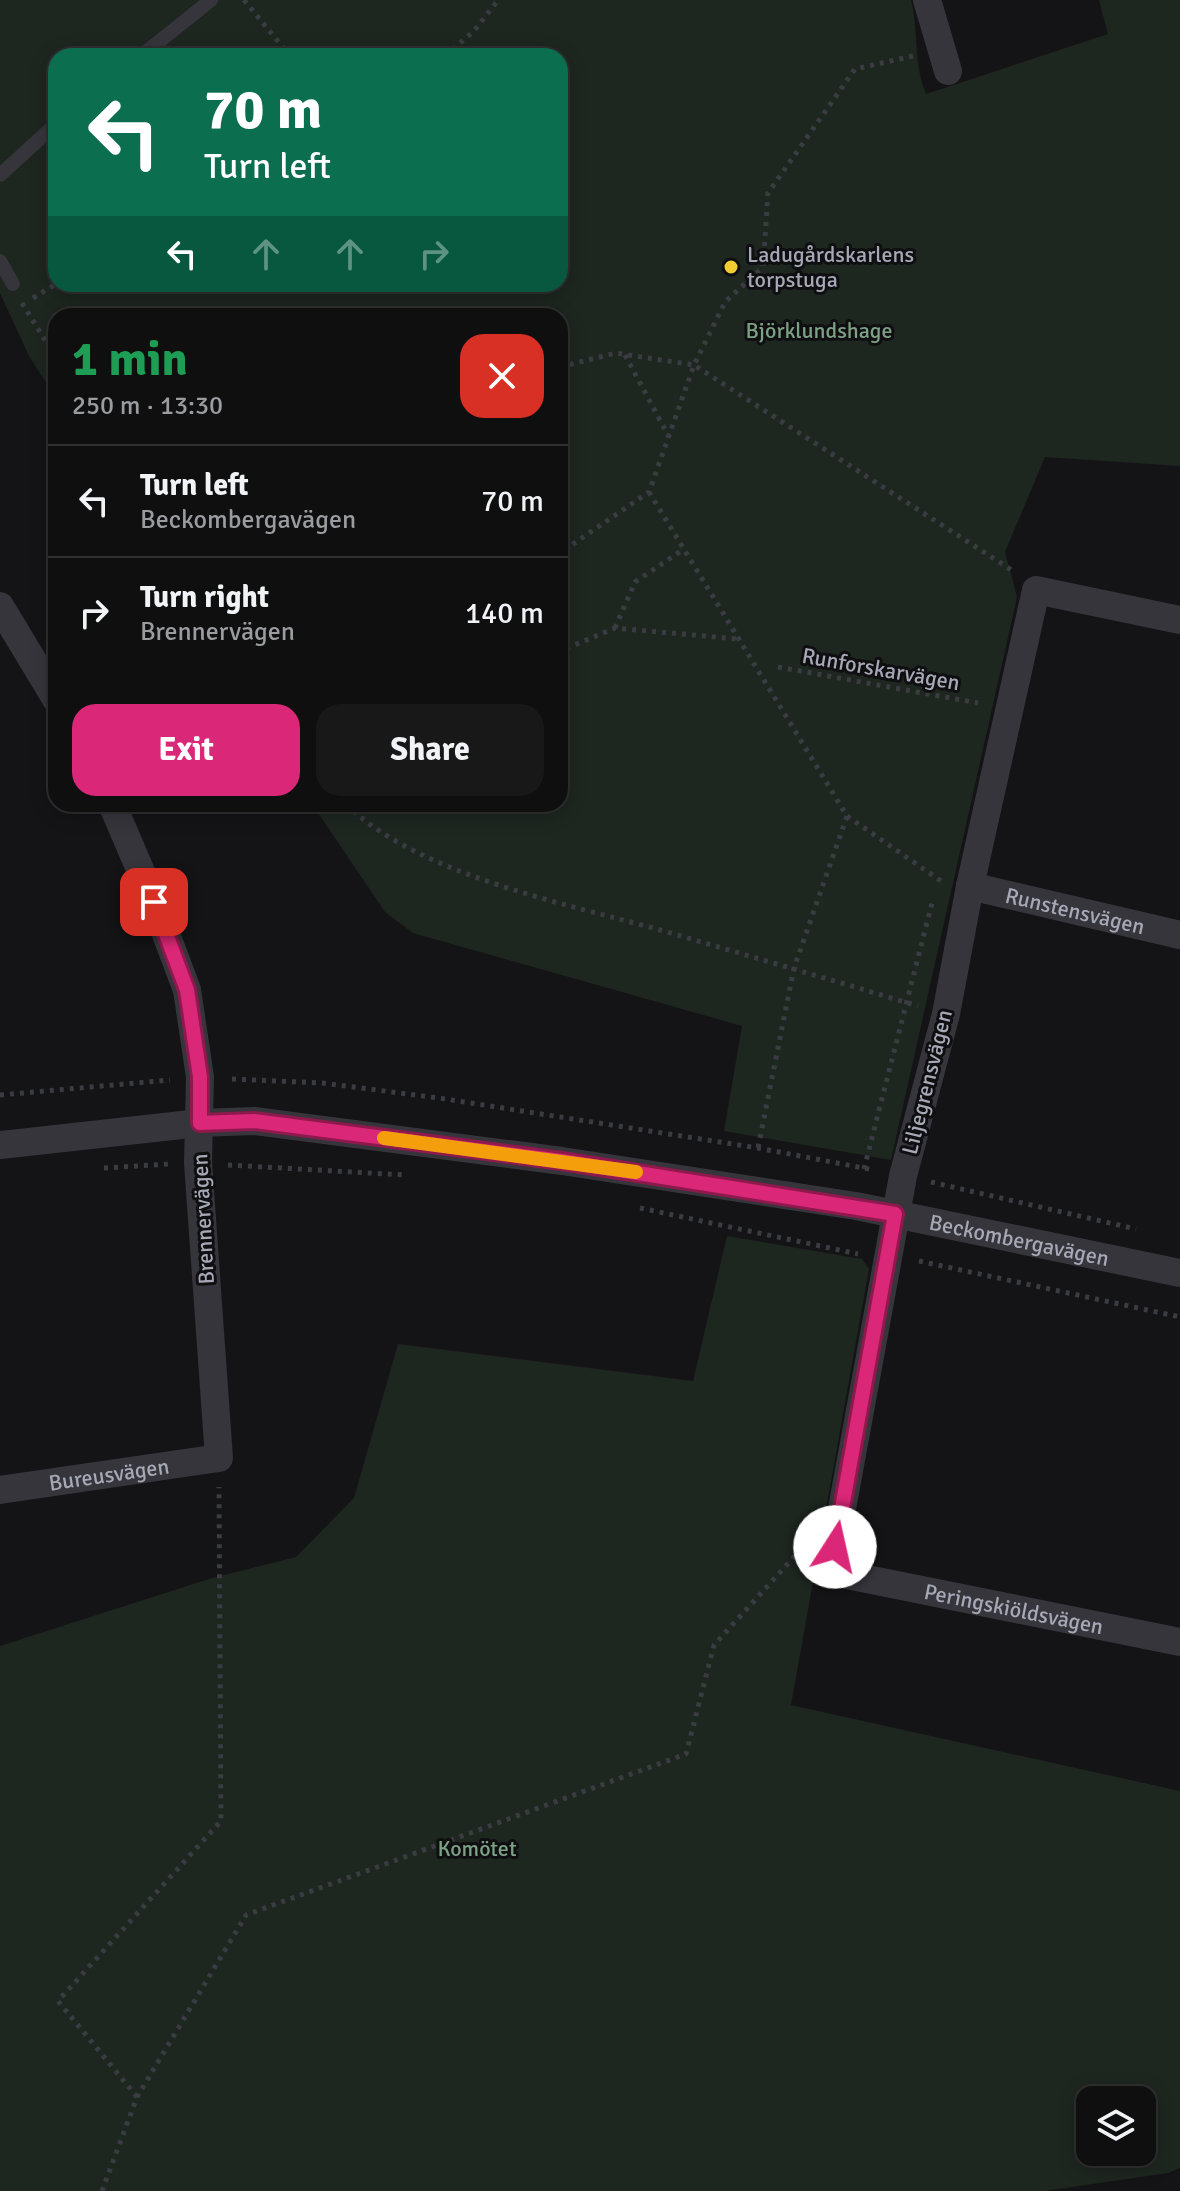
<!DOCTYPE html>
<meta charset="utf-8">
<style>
body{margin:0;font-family:Signika,sans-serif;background:#181819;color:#f1f3f6;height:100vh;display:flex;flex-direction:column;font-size:30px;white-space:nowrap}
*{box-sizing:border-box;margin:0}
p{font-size:26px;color:#9b9c9f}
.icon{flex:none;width:44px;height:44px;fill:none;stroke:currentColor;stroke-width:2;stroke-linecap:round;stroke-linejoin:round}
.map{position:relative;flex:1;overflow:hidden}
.sheet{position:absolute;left:48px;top:308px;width:520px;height:504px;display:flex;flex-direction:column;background:#0f0f10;border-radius:24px;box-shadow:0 4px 20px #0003,0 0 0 2px #2f2f30}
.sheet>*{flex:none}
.hud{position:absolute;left:48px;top:48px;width:520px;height:244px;border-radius:24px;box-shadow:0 4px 20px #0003,0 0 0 2px #2f2f30;background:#0b6e4f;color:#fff;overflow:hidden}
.fabs{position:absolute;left:1076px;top:2086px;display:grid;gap:16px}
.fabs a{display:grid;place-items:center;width:80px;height:80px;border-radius:16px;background:#0f0f10;box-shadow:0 4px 20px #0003,0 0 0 2px #2f2f30;font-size:40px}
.pin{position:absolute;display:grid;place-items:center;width:68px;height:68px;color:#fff;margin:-34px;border-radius:16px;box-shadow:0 4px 12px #0006}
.me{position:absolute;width:88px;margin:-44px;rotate:10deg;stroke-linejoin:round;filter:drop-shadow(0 0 6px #0008)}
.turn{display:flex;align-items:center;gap:28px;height:168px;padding:0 24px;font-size:36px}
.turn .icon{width:104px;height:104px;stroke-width:2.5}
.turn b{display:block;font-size:56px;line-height:68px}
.lanes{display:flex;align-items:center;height:76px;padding:0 24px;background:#0003;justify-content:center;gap:40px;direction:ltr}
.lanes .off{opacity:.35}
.round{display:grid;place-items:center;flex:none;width:84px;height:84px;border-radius:24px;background:#181819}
.summary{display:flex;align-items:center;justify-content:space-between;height:136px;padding:0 24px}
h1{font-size:48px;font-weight:700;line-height:60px;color:#1e9e55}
.primary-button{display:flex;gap:16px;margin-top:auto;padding:16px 24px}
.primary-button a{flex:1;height:92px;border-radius:24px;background:#db2777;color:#fff;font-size:32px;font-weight:700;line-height:92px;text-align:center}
.primary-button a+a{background:#181819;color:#f1f3f6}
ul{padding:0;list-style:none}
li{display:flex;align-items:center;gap:24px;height:112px;padding:0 24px;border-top:2px solid #2f2f30}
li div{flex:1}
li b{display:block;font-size:30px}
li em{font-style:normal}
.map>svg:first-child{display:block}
.green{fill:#1e2620;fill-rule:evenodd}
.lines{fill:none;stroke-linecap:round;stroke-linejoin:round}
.path{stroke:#3b3c42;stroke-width:5;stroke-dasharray:4 6;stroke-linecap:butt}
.service{stroke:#35353b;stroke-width:14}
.minor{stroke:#35353b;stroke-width:28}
.route-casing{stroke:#8e194d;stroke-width:20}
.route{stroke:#db2777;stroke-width:14}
.slow{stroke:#f59e0b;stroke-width:14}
.poi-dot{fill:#f0cc32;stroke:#0f0f11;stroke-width:3}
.labels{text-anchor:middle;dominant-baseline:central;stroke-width:6;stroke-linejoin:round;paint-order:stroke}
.poi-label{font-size:22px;fill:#a6a8b6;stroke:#0f0f11;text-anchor:start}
.park-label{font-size:22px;fill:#7da185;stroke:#0f0f11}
.street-label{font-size:22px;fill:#a6a8b6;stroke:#0f0f11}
</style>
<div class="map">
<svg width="1180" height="2191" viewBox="0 0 1180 2191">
<rect width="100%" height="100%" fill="#141416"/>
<path class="green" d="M 0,0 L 911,0 C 919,32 913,62 926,94 L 1108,34 L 1099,0 L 1180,0 L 1180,466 L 1045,457 L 1005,552 L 1017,597 L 891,1160 L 724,1131 L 742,1026 L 413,933 L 385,912 L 312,804 L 560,804 L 560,316 L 56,316 L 56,398 L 29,356 L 0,293 ZM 56,56 L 560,56 L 560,284 L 56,284 Z
M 727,1236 L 862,1259 L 869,1269 L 791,1705 L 1180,1791 L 1180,2168 L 1168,2173 L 1045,2191 L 0,2191 L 0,1646 L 212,1578 L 296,1557 L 354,1498 L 398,1344 L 693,1381 ZM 1090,2100 L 1142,2100 L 1142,2152 L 1090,2152 Z"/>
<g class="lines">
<path class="path" d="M 244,0 L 290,56
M 445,56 L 474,31 L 498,0
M 913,56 L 855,69 L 768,193 L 763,267 L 725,302 L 694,365 L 1013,571
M 33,298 L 56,284
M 22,303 L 56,358
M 625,355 L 669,437
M 560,367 L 616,353 L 694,365 L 649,492 L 560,553
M 649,492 L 847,816 L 794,968 L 758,1148
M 560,538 L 566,548
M 615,628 L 635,582 L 684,549
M 560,642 L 565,649 L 615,628 L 738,639
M 778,667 L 978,703
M 346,804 C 418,875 564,903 660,930 C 746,955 832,980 918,1006
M 847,816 L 941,881
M 232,1079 L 322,1083 L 439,1098 L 758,1148 L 874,1170
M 0,1095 L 170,1080
M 228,1165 L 405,1175
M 104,1168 L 170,1164
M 864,1169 L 932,903
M 931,1182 L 1136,1229
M 640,1208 L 858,1254
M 919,1261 L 1180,1317
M 137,2097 L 58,2001 L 221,1821 L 219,1487
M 102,2191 L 137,2097 L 246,1915 L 686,1754 L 714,1645 L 804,1546"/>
<path class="service" d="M 141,56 L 211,0
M 0,175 L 56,124
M 0,261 L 13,284"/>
<g class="minor">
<path d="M 927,0 L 948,71"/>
<path d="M 0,606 L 56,699"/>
<path id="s1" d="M 1180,620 L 1036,590 L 970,886 L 946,1014 L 903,1176 L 835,1547 L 847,1575 L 1180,1642"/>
<path id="s2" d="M 970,886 L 1180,935"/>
<path id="s3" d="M 0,1145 L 200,1123 L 254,1121 L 562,1161 L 856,1206 L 1180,1273"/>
<path id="s4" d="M 0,1490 L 219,1458 L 198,1163 L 200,1077 L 187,990 L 154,902 L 112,804"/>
</g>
</g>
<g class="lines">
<defs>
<path id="route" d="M 154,902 L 187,990 L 200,1077 L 200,1123 L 254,1121 L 562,1161 L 895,1214 L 835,1547"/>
</defs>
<use href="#route" class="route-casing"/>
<use href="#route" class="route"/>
<path class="slow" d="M 384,1138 L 636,1172"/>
</g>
<circle class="poi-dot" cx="731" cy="267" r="8"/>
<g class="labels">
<g class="poi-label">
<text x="747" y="254">Ladugårdskarlens<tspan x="747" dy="25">torpstuga</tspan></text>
</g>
<g class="park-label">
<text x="819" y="330">Björklundshage</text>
<text x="477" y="1848">Komötet</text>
</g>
<g class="street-label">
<text transform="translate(881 669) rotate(10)">Runforskarvägen</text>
<text stroke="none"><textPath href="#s2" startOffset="108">Runstensvägen</textPath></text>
<text transform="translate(927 1082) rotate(-76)">Liljegrensvägen</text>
<text transform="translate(203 1219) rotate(-93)">Brennervägen</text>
<text stroke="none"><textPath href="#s3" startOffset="1030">Beckombergavägen</textPath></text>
<text stroke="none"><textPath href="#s4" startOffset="110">Bureusvägen</textPath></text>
<text stroke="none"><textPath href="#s1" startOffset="1326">Peringskiöldsvägen</textPath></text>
</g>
</g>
</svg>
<div class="fabs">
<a><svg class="icon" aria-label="layers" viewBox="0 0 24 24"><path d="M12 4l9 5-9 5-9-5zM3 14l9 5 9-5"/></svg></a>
</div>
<div class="pin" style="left:154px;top:902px;background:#d93025"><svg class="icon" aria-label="arrive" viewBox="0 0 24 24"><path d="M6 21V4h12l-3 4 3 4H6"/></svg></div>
<svg class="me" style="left:835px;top:1547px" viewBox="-20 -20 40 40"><circle r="19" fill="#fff"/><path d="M0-13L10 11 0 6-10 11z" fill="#db2777"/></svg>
<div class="hud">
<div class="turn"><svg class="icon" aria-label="left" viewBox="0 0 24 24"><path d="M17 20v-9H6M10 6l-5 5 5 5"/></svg><div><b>70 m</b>Turn left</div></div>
<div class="lanes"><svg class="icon" aria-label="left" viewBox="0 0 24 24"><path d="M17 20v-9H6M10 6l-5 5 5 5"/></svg><svg class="icon off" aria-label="ahead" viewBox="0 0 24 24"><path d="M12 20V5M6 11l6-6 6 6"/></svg><svg class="icon off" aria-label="ahead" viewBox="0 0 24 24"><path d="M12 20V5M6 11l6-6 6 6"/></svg><svg class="icon off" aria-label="right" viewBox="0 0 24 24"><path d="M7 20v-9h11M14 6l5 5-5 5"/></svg></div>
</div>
<section class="sheet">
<div class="summary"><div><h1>1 min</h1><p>250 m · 13:30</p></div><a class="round" style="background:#d93025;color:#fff"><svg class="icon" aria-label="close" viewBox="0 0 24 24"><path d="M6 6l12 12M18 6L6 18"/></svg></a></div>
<ul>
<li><svg class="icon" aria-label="left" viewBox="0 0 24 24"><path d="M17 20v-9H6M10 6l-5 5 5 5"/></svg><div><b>Turn left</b><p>Beckombergavägen</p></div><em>70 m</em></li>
<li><svg class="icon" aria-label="right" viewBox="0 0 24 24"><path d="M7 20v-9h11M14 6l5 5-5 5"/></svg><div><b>Turn right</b><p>Brennervägen</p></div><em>140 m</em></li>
</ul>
<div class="primary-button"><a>Exit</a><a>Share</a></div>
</section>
</div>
